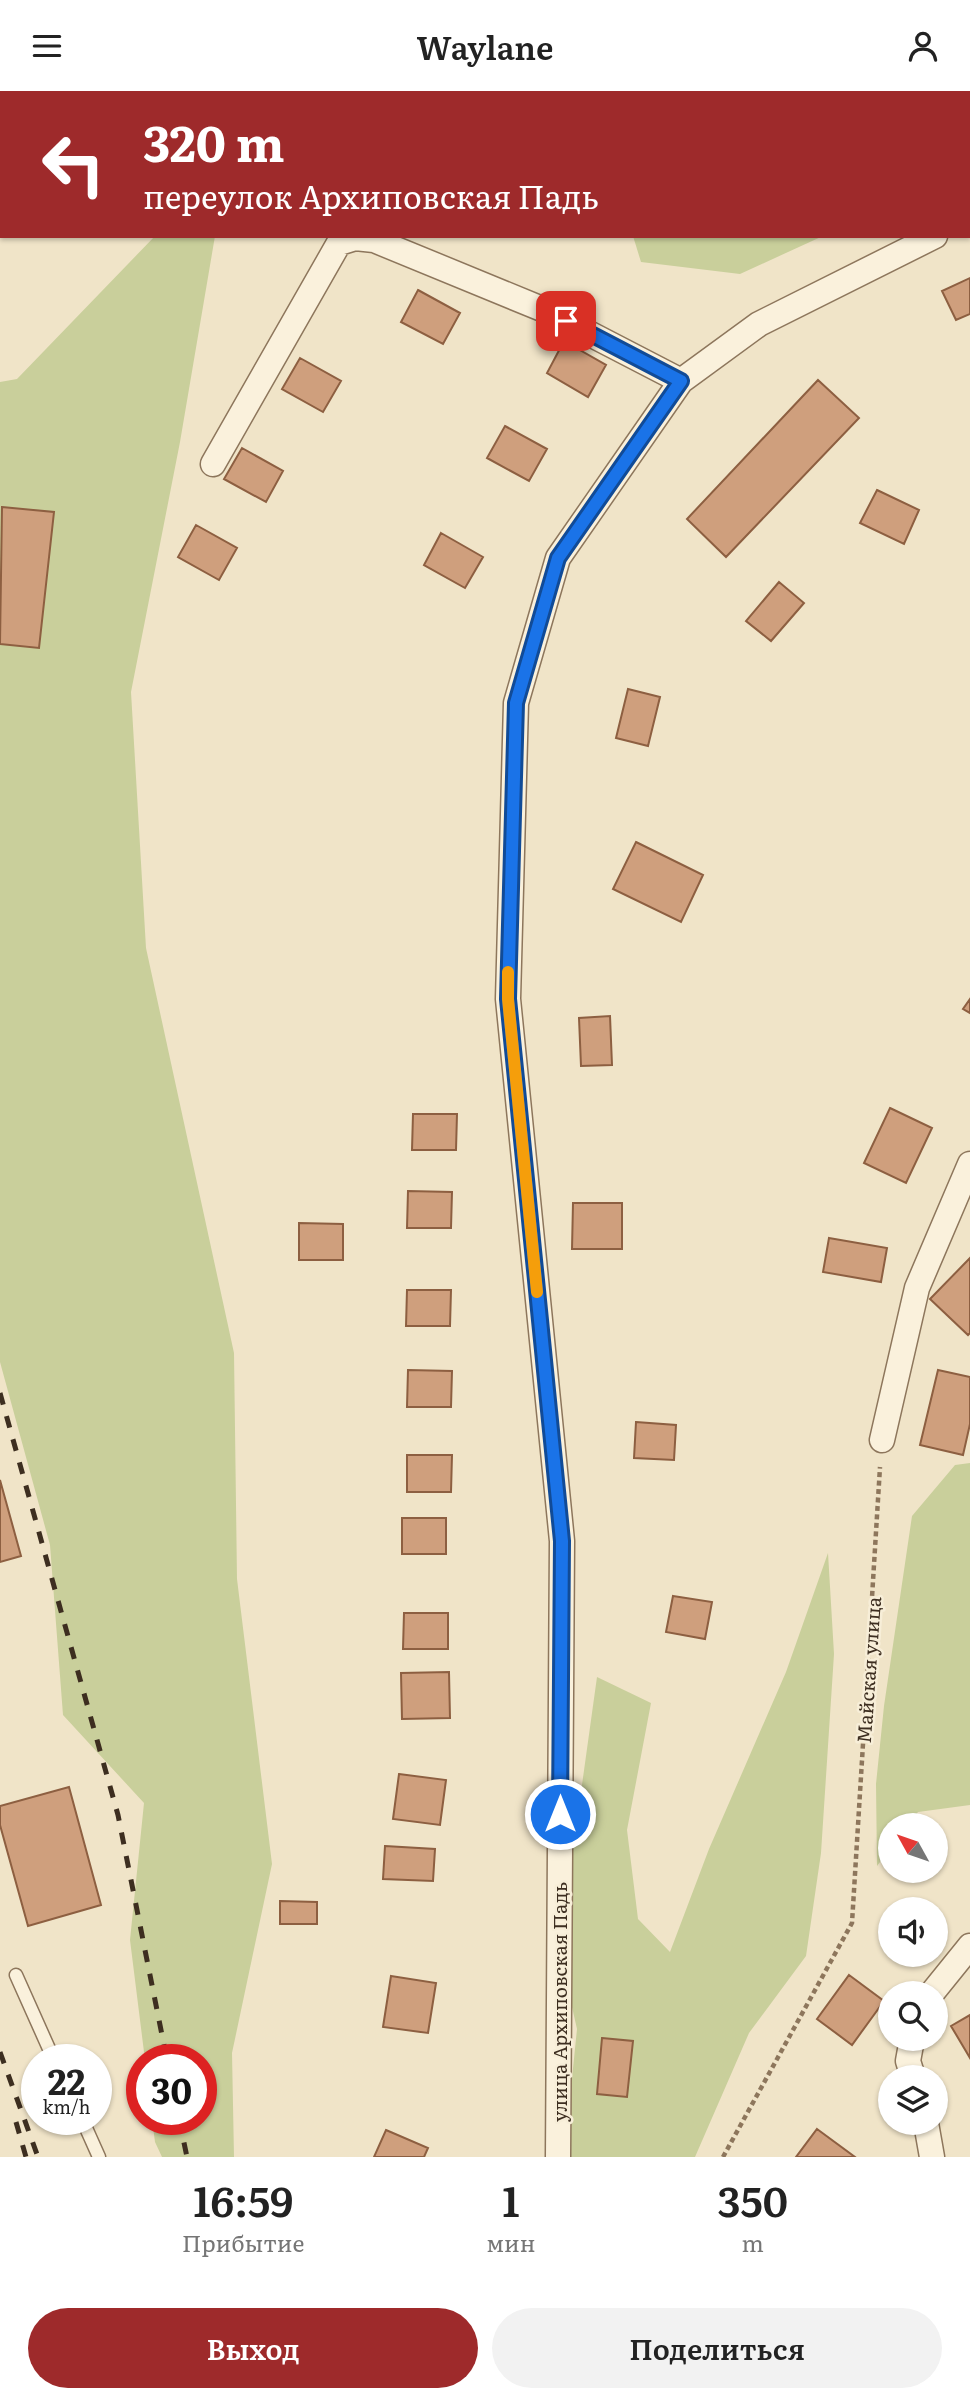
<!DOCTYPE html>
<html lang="ru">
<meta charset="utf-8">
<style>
body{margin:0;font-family:Literata,serif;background:#f2f2f2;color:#222;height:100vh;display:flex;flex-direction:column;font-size:26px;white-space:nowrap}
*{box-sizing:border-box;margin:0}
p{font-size:23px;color:#767676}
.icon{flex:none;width:38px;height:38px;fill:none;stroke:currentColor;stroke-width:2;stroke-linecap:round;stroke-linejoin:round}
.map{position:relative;height:2066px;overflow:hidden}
.panel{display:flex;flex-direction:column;background:#fff;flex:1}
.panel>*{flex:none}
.top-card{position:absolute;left:0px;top:0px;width:971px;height:147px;box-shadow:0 2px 5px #0004;background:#9e2a2b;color:#fff;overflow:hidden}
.needle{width:46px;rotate:310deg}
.tools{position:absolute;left:878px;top:1722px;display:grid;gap:14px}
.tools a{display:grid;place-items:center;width:70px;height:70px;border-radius:50%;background:#fff;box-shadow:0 2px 5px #0004;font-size:35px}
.speed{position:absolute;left:21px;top:1953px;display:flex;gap:14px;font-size:35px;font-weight:700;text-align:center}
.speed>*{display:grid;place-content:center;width:91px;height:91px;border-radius:50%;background:#fff;box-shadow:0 2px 5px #0004;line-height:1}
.speed small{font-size:18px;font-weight:400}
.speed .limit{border:10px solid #d22;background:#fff;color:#111}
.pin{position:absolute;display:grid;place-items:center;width:60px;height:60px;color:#fff;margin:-30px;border-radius:14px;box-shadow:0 4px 10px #0006}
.me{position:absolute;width:77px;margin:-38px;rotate:0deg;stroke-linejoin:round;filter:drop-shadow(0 0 5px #0008)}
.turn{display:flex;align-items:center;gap:24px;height:147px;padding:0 28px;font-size:32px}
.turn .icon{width:91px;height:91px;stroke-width:2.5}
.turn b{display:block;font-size:49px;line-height:60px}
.eta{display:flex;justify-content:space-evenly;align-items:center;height:119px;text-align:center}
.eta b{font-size:42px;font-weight:600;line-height:49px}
.cta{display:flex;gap:14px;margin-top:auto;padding:14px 28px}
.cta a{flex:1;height:80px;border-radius:42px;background:#9e2a2b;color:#fff;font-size:28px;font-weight:600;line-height:80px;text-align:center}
.cta a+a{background:#f2f2f2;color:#222}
header{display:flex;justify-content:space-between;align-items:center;height:91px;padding:0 28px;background:#fff;font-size:32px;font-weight:600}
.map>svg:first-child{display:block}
.green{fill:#c9cf9b}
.building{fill:#cf9f7d;stroke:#8d5f41;stroke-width:2}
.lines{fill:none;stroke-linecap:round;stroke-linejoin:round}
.lane-casing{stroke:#8d765c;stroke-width:15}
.street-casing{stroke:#8d765c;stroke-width:27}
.path{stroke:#8d765c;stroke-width:4.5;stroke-dasharray:5 3.5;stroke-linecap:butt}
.lane{stroke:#faf1dc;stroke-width:12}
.street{stroke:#faf1dc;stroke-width:24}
.rail{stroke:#3d2e20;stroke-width:5;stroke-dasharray:12 12;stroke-linecap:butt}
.route-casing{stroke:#114b97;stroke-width:18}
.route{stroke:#1a73e8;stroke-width:12}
.slow{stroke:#f59e0b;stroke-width:12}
.labels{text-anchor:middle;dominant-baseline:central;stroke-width:5;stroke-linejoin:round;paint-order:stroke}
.street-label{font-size:19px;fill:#3d2e20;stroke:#f7eed8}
</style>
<header><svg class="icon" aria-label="menu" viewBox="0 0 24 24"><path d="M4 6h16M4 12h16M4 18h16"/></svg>Waylane<svg class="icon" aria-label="person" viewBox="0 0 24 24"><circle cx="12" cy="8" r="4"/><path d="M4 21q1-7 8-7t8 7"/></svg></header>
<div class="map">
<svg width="970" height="2066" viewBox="0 0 970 2066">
<rect width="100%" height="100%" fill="#f0e4c8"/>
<path class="green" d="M 146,0 L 453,0 L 454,2 L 146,2 Z
M 721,0 L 970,0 L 970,93 L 970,2 Z
M 155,145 L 215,145 L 180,351 L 131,601 L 146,857 L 234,1262 L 237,1488 L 272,1773 L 232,1962 L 234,2066 L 162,2066 L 155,2051 L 152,2028 L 201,2028 L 201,1969 L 145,1969 L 130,1849 L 144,1712 L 63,1624 L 50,1454 L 0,1271 L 0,291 L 17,288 Z
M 633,145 L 823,145 L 740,183 L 641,171 Z
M 970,1372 L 970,1714 L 918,1721 L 908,1734 L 891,1734 L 891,1757 L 877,1775 L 876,1693 L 884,1615 L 912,1425 L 955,1374 Z
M 828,1462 L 834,1563 L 821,1762 L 806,1865 L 749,1942 L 695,2066 L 564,2066 L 577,1938 L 559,1859 L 597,1586 L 651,1612 L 627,1739 L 638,1828 L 670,1861 L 709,1758 L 786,1581 Z"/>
<path class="building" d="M 970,187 L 970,223 L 956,229 L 942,200 Z
M 418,199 L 460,222 L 443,253 L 401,231 Z
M 564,250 L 606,274 L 588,306 L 547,282 Z
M 300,267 L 341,290 L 323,321 L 282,298 Z
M 818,289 L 859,327 L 726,466 L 687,428 Z
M 505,335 L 547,358 L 529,390 L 487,367 Z
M 242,357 L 283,380 L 266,411 L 224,388 Z
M 877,399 L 919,419 L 904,453 L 860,432 Z
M 2,416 L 54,421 L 39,557 L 0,553 Z
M 196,434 L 237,457 L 219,489 L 178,466 Z
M 441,442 L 483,466 L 465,497 L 424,474 Z
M 779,491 L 804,512 L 771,550 L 746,530 Z
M 628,598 L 660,606 L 648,655 L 616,647 Z
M 636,751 L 703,784 L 681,831 L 613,798 Z
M 970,908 L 970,922 L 963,918 Z
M 610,925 L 612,974 L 581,975 L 579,927 Z
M 890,1017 L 932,1037 L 906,1092 L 864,1072 Z
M 413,1023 L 457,1023 L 456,1059 L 412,1059 Z
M 408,1100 L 452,1101 L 451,1137 L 407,1137 Z
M 573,1112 L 622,1112 L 622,1158 L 572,1158 Z
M 299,1132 L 343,1133 L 343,1169 L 299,1169 Z
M 829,1147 L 887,1157 L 881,1191 L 823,1181 Z
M 970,1167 L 970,1242 L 968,1244 L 930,1208 Z
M 407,1199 L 451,1199 L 450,1235 L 406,1235 Z
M 408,1279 L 452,1280 L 451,1316 L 407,1316 Z
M 938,1279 L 970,1286 L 970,1333 L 963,1364 L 920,1354 Z
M 636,1331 L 676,1334 L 674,1369 L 634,1367 Z
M 407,1364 L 452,1364 L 451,1401 L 407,1401 Z
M 0,1389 L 21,1465 L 0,1471 Z
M 402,1427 L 446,1427 L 446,1463 L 402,1463 Z
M 673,1505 L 712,1511 L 705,1548 L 666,1541 Z
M 404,1522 L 448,1522 L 448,1558 L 403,1558 Z
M 449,1581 L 450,1627 L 402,1628 L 401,1582 Z
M 399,1683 L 446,1689 L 440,1734 L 393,1728 Z
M 69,1696 L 101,1814 L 28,1835 L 0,1734 L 0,1715 Z
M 385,1755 L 435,1758 L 433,1790 L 383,1788 Z
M 280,1810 L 317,1811 L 317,1833 L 280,1833 Z
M 849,1884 L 884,1910 L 852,1954 L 817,1928 Z
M 391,1885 L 436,1892 L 428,1942 L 383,1936 Z
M 970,1924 L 970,1967 L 951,1935 Z
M 602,1947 L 633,1950 L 627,2006 L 597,2003 Z
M 817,2038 L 855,2066 L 796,2066 Z
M 386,2039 L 428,2057 L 424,2066 L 374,2066 Z"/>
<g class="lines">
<defs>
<path id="lane" d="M 16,1884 L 54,1969
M 82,2028 L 99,2066"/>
<path id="street" d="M 213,373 L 339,152 L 355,147 L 374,149 L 542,218 L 681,290
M 882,1349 L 917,1197 L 970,1073
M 932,1902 L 970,1855
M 912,1948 L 908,1970 L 913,1986
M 926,2032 L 932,2066
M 558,2066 L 562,1450 L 508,908 L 516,612 L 558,467 L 681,290 L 759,233 L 935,145"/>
</defs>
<use href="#lane" class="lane-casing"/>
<use href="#street" class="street-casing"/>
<path class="path" d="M 723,2066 L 852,1832 L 880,1376"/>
<use href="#lane" class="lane"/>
<use href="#street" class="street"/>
<path class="rail" d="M 0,1302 L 118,1724 L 167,1969
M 0,1961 L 38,2066
M 179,2028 L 187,2066
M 16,2031 L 26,2066"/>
</g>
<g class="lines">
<defs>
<path id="route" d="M 560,1723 L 562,1450 L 508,908 L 516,612 L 558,467 L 681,290 L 566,230"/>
</defs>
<use href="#route" class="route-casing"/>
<use href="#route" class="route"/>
<path class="slow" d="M 508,881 L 508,908 L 537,1201"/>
</g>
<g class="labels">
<g class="street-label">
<text transform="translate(868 1579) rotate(-86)">Майская улица</text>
<text transform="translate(559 1911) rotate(-90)">улица Архиповская Падь</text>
</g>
</g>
</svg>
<div class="tools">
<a><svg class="needle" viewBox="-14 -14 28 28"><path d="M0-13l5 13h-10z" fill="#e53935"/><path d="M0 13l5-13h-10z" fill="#767676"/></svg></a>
<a><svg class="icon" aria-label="sound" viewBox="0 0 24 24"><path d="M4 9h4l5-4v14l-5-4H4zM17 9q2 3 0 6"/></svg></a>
<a><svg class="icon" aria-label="search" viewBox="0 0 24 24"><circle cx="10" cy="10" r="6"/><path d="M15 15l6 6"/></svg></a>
<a><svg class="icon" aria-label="layers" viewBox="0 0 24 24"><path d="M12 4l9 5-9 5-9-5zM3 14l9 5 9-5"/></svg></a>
</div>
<div class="speed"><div>22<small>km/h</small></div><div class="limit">30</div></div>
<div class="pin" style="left:566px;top:230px;background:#d93025"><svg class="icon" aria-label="arrive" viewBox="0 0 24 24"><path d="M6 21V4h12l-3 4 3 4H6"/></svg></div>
<svg class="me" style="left:560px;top:1723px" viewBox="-20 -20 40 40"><circle r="17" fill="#1a73e8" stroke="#fff" stroke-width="3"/><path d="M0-11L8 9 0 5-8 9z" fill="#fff"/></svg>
<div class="top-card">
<div class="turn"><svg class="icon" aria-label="left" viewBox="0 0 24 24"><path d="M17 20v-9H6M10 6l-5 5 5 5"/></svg><div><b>320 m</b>переулок Архиповская Падь</div></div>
</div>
</div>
<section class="panel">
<div class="eta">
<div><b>16:59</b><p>Прибытие</p></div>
<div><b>1</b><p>мин</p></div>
<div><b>350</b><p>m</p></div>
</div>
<div class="cta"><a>Выход</a><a>Поделиться</a></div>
</section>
